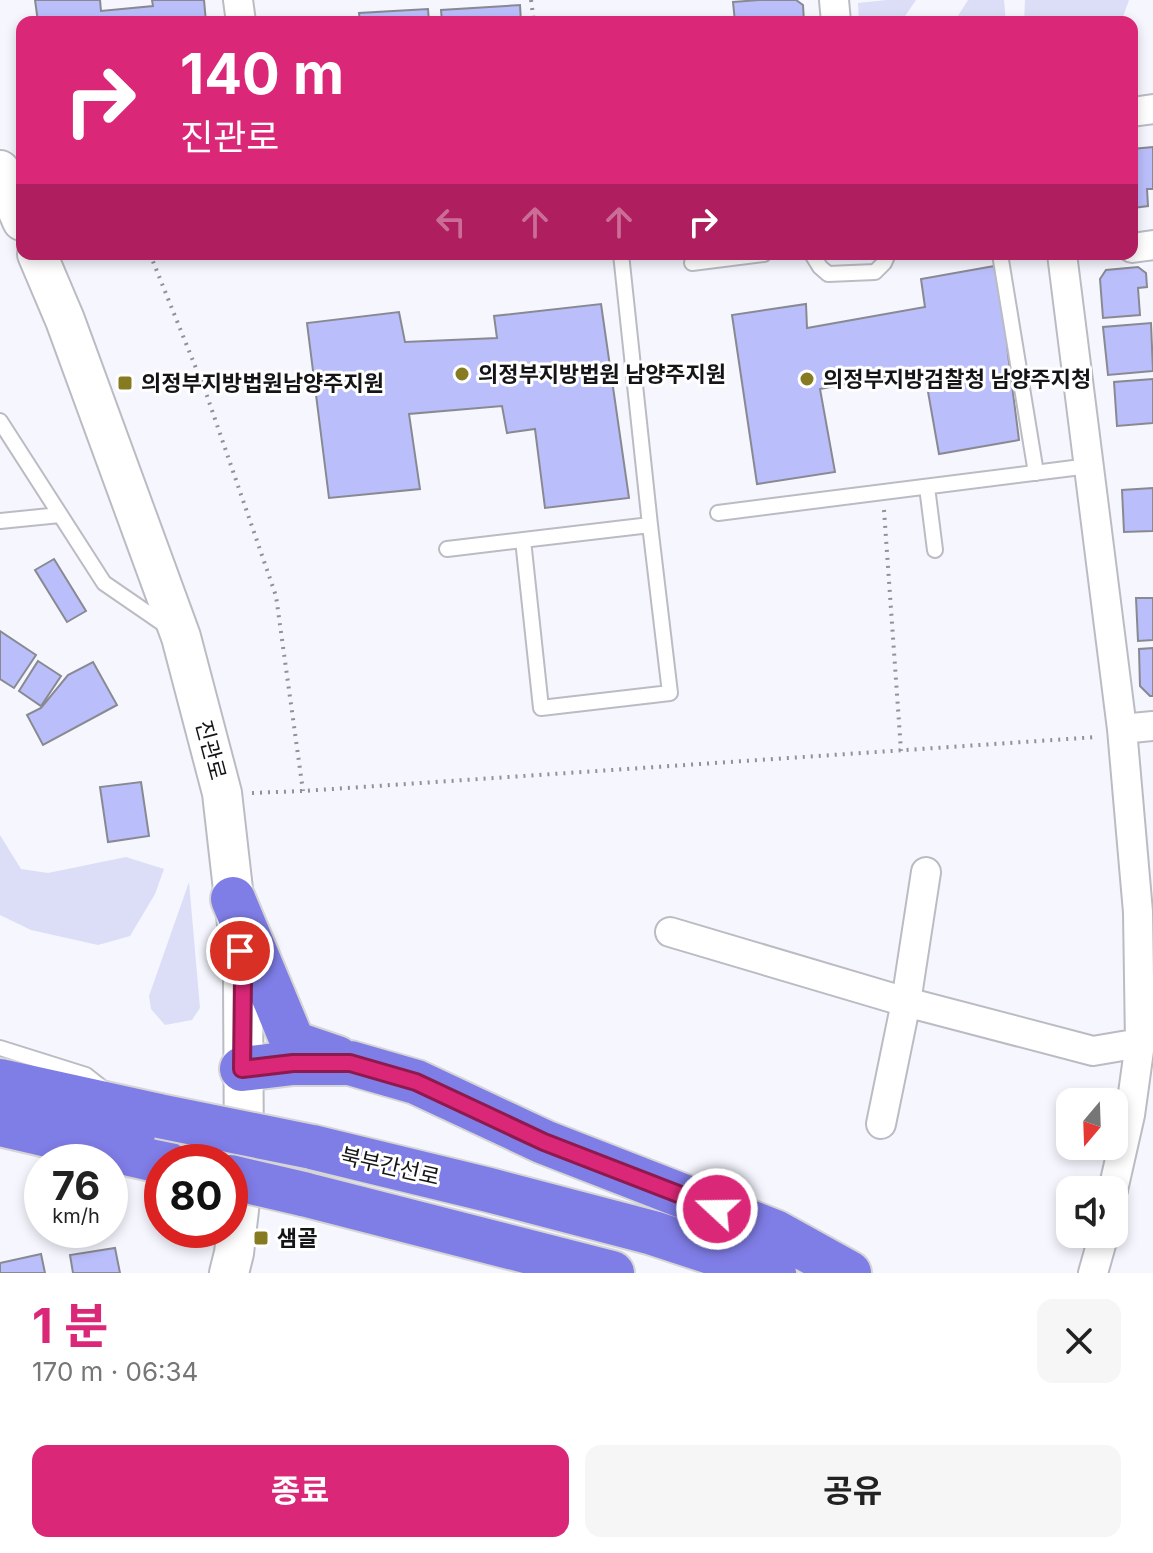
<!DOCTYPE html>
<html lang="ko">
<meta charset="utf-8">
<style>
body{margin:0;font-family:Inter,"Noto Sans KR",sans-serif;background:#f6f6f6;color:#222;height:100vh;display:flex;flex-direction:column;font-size:30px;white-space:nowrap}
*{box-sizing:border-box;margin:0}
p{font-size:26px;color:#767676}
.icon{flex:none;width:44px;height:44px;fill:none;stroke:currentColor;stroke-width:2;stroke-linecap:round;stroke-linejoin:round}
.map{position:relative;height:1273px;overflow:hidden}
.side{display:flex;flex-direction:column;background:#fff;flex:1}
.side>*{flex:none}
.top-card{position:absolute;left:16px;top:16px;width:1122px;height:244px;border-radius:16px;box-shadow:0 4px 12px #0003;background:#db2777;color:#fff;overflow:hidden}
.needle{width:52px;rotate:199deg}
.tools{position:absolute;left:1056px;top:1088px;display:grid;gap:16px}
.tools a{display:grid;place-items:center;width:72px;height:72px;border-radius:16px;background:#fff;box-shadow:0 4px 12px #0003;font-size:40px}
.speed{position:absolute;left:24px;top:1144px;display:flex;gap:16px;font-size:40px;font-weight:700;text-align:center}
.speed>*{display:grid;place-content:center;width:104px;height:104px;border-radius:50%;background:#fff;box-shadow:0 4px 12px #0003;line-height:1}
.speed small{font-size:20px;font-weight:400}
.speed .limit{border:12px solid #d22;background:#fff;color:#111}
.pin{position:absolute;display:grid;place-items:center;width:68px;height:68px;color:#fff;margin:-34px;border:4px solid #fff;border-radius:50%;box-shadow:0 2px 8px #0007}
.me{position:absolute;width:88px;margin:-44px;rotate:291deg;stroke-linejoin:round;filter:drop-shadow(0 0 6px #0008)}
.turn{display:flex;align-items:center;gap:28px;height:168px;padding:0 32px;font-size:36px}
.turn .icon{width:104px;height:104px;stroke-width:2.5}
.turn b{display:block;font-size:56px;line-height:68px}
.lanes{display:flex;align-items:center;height:76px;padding:0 32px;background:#0003;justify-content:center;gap:40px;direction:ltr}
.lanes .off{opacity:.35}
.round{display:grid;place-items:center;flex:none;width:84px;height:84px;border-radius:16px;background:#f6f6f6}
.headline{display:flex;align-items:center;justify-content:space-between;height:136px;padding:0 32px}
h1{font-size:48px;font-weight:700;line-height:60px;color:#db2777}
.button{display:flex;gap:16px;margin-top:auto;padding:16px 32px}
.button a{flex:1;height:92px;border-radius:16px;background:#db2777;color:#fff;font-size:32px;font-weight:700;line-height:92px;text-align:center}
.button a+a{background:#f6f6f6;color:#222}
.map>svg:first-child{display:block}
.green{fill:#dcdef7}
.building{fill:#babefb;stroke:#898a91;stroke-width:2}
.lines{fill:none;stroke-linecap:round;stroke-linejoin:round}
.lane-casing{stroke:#bbbcc3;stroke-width:18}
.street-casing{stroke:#bbbcc3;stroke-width:32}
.secondary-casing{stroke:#bbbcc3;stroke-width:42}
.highway-casing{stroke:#d5d5d5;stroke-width:48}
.path{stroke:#919197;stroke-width:4;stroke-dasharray:2 6;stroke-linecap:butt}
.lane{stroke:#fff;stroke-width:14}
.street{stroke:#fff;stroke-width:28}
.secondary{stroke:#fff;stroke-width:38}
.highway{stroke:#7f7de6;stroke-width:44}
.highway-bridge-casing{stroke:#d5d5d5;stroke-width:48;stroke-linecap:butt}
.highway-bridge{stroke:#7f7de6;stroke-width:44}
.route-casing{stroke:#8e194d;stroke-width:20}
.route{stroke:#db2777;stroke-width:14}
.poi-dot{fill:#867b20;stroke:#fff;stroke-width:3}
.labels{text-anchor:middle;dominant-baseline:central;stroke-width:6;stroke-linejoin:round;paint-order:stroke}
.poi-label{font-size:22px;font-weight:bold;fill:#151518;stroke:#fff;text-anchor:start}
.street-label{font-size:22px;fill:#151518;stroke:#fff}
</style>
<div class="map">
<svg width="1153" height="1273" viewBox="0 0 1153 1273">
<rect width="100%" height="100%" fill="#f5f6fe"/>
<path class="green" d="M 887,0 L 916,0 L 901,22 L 859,22 L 858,3 Z
M 968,0 L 1004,0 L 1006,22 L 954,22 Z
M 1025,0 L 1129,0 L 1121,22 L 1024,22 Z
M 0,835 L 21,869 L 48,873 L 126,857 L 164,869 L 155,894 L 130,936 L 98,945 L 31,930 L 0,915 Z
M 189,882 L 200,1008 L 192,1020 L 165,1025 L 151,1009 L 149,996 Z"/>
<path class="building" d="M 35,0 L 100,0 L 101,11 L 153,6 L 152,0 L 204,0 L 206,22 L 38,22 Z
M 759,0 L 796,0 L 803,5 L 804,22 L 735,22 L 733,2 Z
M 520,5 L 521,22 L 442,22 L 441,10 Z
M 428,9 L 429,22 L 360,22 L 359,13 Z
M 1153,147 L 1153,189 L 1147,189 L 1148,206 L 1132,208 L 1132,149 Z
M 1000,265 L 1008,354 L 1019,440 L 939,454 L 924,369 L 820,389 L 835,472 L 757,484 L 732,315 L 806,304 L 807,328 L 925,307 L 921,279 Z
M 1138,267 L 1146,273 L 1147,287 L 1138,288 L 1140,315 L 1103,318 L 1100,279 L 1106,270 Z
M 601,304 L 629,498 L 545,508 L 535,429 L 507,433 L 502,406 L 409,414 L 420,489 L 329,498 L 307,323 L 399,312 L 405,342 L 497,338 L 494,316 Z
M 1151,323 L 1153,371 L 1108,375 L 1103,327 Z
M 1153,379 L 1153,423 L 1117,426 L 1114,382 Z
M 1153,488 L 1153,531 L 1124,532 L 1122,490 Z
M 54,559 L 86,611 L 67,622 L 35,570 Z
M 1136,598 L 1153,598 L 1153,640 L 1138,641 Z
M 0,631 L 36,655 L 14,688 L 0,679 Z
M 1153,648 L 1153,696 L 1150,696 L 1140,686 L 1139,649 Z
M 38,661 L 61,676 L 41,706 L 19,691 Z
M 93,662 L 117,705 L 43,745 L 27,715 L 41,708 L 68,675 Z
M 141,782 L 149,836 L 108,842 L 100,787 Z
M 115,1248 L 120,1273 L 73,1273 L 70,1255 Z
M 41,1254 L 45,1273 L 0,1273 L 0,1263 Z"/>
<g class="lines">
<defs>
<path id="lane" d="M 812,254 L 820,267 L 828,274 L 875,272 L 884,263 L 888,254
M 1000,254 L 1036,473
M 692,263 L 764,254
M 0,421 L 104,583 L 168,627
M 927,487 L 935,550
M 718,513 L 1089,466
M 0,521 L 60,515
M 523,540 L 541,708 L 670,693 L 650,525
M 447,549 L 650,525 L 621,254
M 0,1048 L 86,1075 L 105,1090"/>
<path id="street" d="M 238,0 L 241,22
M 834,0 L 836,22
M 1132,112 L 1153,109
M 1132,248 L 1153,245
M 1062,254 L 1122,729 L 1138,912 L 1140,1043 L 1130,1115 L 1113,1190
M 1122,729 L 1153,726
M 670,932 L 906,1002 L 1093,1051 L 1140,1043
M 881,1124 L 906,1002 L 926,872
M 1093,1273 L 1104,1234"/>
<path id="secondary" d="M 0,170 L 22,221
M 37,254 L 65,320 L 181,637 L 222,793 L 243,977 L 244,1166 L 234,1253 L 229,1273"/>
<path id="highway" d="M 233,899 L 293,1043 L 337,1058
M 242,1069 L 293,1063 L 350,1063 L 416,1082 L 544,1142 L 775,1232 L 849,1273
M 0,1081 L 159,1116
M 0,1124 L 165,1162
M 312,1147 L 489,1190 L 653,1233 L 774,1273
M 303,1194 L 612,1273"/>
</defs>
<use href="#lane" class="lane-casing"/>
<use href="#street" class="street-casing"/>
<use href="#secondary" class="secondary-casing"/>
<use href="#highway" class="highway-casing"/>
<path class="path" d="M 531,0 L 534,22
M 150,254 L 206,393 L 276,596 L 303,791
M 884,510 L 901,751
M 252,793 L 303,791 L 1097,737"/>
<use href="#lane" class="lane"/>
<use href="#street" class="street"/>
<use href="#secondary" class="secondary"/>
<use href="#highway" class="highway"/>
<defs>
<path id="highway-bridge" d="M 159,1116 L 312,1147
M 230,1177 L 303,1194"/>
</defs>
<use href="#highway-bridge" class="highway-bridge-casing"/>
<use href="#highway-bridge" class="highway-bridge"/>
</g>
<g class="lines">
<defs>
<path id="route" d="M 240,951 L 243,977 L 242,1069 L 293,1063 L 350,1063 L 416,1082 L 544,1142 L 717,1209"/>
</defs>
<use href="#route" class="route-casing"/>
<use href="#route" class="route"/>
</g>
<g class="poi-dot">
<circle cx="462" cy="374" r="8"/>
<circle cx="807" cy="379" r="8"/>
<rect x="117" y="375" width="16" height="16" rx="4"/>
<rect x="253" y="1230" width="16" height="16" rx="4"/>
</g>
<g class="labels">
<g class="poi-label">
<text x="478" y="374">의정부지방법원 남양주지원</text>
<text x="823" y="379">의정부지방검찰청 남양주지청</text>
<text x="141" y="383">의정부지방법원남양주지원</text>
<text x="277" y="1238">샘골</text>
</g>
<g class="street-label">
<text transform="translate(211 750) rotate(75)">진관로</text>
<text transform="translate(390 1166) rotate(13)">북부간선로</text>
</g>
</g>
</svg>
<div class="tools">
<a><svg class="needle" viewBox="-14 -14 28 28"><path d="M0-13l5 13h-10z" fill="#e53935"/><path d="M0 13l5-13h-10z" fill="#767676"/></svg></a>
<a><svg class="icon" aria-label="sound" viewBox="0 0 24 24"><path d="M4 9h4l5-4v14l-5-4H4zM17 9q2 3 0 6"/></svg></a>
</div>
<div class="speed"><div>76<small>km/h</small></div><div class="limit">80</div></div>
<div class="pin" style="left:240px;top:951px;background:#d93025"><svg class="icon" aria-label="arrive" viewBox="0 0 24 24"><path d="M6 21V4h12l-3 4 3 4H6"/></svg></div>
<svg class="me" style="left:717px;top:1209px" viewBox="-20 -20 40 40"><circle r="17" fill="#db2777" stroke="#fff" stroke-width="3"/><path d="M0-11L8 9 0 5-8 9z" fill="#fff"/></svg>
<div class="top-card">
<div class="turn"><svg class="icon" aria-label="right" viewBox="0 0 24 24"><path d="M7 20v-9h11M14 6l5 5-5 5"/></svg><div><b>140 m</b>진관로</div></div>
<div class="lanes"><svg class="icon off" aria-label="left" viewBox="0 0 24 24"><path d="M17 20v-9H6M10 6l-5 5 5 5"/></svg><svg class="icon off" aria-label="ahead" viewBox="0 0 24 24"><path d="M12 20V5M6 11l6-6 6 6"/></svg><svg class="icon off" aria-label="ahead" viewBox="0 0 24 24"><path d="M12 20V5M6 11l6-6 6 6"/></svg><svg class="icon" aria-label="right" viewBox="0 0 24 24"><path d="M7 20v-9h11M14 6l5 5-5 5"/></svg></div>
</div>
</div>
<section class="side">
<div class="headline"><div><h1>1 분</h1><p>170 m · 06:34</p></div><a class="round"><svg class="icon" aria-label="close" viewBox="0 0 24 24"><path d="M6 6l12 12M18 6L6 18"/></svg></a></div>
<div class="button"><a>종료</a><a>공유</a></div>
</section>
